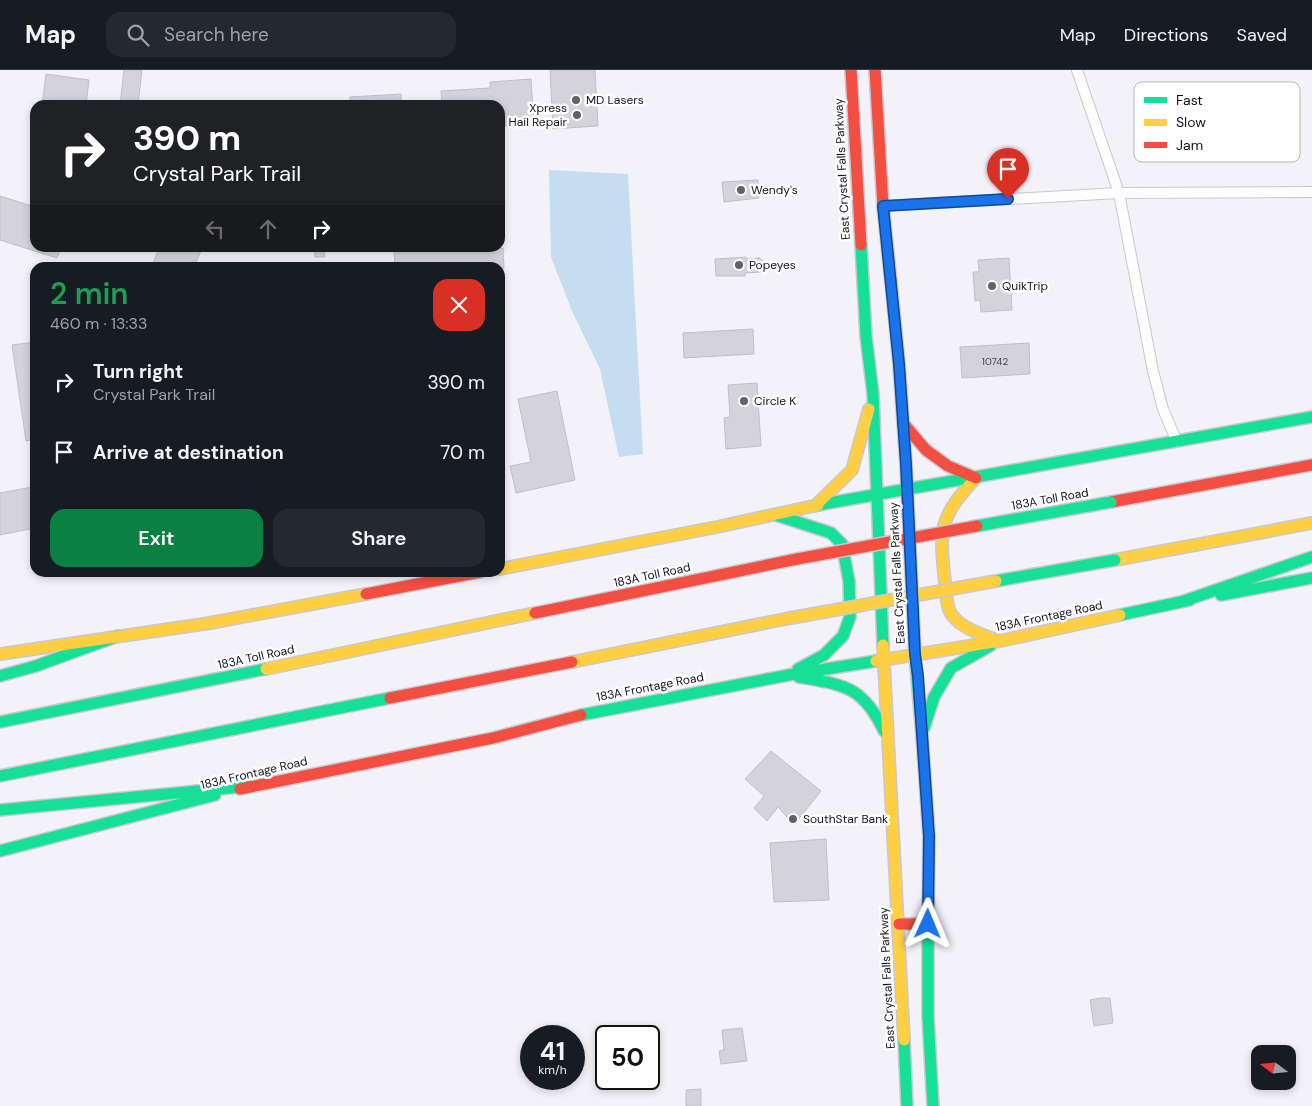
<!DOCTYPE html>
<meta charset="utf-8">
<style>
body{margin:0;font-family:"DM Sans",sans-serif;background:#242831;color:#f1f3f6;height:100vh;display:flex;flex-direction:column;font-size:19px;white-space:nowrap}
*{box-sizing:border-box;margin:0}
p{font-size:16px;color:#9ea1a6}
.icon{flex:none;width:28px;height:28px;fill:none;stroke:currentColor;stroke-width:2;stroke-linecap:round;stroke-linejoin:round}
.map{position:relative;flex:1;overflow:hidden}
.drawer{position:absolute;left:30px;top:192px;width:475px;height:315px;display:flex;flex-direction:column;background:#171b24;border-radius:15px;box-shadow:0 2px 8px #0003}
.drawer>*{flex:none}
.top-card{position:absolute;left:30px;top:30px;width:475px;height:152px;border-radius:15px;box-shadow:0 2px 8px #0003;background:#202124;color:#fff;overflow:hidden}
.needle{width:32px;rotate:286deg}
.fabs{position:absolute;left:1251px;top:975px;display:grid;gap:10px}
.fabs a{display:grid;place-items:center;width:45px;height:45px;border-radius:10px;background:#171b24;box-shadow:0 2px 8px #0003;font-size:25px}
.speed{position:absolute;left:520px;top:955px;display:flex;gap:10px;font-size:25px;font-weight:700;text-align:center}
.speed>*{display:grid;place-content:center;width:65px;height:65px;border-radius:50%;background:#171b24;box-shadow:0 2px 8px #0003;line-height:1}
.speed small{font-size:12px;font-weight:400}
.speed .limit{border:2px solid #111;border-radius:8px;background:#fff;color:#111}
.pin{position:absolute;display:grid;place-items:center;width:42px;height:42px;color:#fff;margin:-51px -21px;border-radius:50% 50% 50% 0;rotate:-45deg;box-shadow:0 0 5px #0007}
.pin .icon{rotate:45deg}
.me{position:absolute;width:55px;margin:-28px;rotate:1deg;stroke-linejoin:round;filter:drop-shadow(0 0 4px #0008)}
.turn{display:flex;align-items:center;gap:18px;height:105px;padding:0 20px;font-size:22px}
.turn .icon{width:65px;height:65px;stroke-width:2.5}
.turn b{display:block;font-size:35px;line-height:42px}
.lanes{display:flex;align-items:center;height:48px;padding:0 20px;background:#0003;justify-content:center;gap:25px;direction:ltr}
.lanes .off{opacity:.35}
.round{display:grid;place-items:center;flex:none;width:52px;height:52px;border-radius:15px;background:#242831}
.summary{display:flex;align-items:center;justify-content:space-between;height:85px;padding:0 20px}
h1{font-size:30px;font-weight:600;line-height:38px;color:#1e9e55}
.cta{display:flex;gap:10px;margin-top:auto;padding:10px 20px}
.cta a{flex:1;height:58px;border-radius:15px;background:#0b8043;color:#fff;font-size:20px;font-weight:600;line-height:58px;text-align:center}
.cta a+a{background:#242831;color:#f1f3f6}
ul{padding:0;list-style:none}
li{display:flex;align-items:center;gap:15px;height:70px;padding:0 20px}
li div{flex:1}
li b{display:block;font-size:19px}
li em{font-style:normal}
header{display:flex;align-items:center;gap:30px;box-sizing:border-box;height:70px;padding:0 25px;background:#171b24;border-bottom:1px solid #363941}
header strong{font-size:24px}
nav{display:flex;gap:28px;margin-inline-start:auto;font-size:18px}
.search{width:350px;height:45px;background:#242831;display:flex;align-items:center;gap:12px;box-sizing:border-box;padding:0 18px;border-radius:15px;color:#9ea1a6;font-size:19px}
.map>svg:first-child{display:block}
.water{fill:#c6dcf0}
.building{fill:#d4d3db;stroke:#c1bfc8}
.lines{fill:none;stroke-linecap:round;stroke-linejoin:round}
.street-casing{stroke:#c9c7d0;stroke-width:12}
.fast-casing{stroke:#c9c7d0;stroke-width:14}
.slow-casing{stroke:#c9c7d0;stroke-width:14}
.jam-casing{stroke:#c9c7d0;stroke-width:14}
.street{stroke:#fdfdfe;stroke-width:10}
.fast{stroke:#16e098;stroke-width:11}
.slow{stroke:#ffcf43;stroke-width:11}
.jam{stroke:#f24e42;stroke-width:11}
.fast-bridge-casing{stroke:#c9c7d0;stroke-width:14;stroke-linecap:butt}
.slow-bridge-casing{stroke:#c9c7d0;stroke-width:14;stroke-linecap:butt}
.jam-bridge-casing{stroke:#c9c7d0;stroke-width:14;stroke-linecap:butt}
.fast-bridge{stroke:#16e098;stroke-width:11}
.slow-bridge{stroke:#ffcf43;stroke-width:11}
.jam-bridge{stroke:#f24e42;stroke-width:11}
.route-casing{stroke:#114b97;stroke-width:12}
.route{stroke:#1a73e8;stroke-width:9}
.poi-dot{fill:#62606a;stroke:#fefefe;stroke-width:2}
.labels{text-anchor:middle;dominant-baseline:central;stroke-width:5;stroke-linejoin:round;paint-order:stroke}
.number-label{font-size:10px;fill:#44424c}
.poi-label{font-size:12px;fill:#14121d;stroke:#fefefe;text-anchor:start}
.street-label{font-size:12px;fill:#14121d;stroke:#fefefe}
.key{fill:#fefefe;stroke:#b8b7ba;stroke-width:1}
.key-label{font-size:14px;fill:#14121d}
</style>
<header>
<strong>Map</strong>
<div class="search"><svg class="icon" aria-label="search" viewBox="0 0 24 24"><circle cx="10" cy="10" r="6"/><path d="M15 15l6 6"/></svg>Search here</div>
<nav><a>Map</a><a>Directions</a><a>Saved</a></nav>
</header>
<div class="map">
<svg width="1312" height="1036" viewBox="0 0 1312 1036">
<rect width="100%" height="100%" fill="#f3f2f9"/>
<path class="water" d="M 549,100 L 628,104 L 643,384 L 619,387 L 600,299 L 572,241 L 551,187 Z"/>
<path class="building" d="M 124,0 L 142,0 L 138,35 L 120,35 Z
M 550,0 L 595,0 L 598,56 L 553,59 Z
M 46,4 L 89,10 L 86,35 L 42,35 Z
M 531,9 L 534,54 L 500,56 L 500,35 L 442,35 L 441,21 L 490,18 L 490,12 Z
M 401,24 L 401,35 L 350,35 L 350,27 Z
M 758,110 L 759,128 L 724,132 L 722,112 Z
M 0,126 L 35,137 L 35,178 L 61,178 L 57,188 L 0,170 Z
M 159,178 L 202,178 L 194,198 L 151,198 Z
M 314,178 L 324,178 L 325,187 L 315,187 Z
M 394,178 L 503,178 L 504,198 L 395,198 Z
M 746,187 L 746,189 L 760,188 L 760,190 L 763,190 L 763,200 L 761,200 L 761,202 L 745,203 L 745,206 L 716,206 L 715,189 Z
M 1009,188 L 1012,240 L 981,242 L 980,230 L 975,231 L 973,202 L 979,202 L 978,190 Z
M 753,259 L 754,284 L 684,288 L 683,263 Z
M 35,272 L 35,369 L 26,371 L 12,275 Z
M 1029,273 L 1030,304 L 962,308 L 960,277 Z
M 757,313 L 761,376 L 726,379 L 724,348 L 730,347 L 728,315 Z
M 557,321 L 575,410 L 516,423 L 510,396 L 531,392 L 518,329 Z
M 32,417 L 35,433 L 35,458 L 0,465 L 0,423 Z
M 771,681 L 821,721 L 794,755 L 778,737 L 767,751 L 754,738 L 764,726 L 745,709 Z
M 826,769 L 829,830 L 774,832 L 770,773 Z
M 1100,928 L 1110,928 L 1113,953 L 1094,956 L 1090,930 Z
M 742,958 L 747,991 L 721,994 L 719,981 L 724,980 L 722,960 Z
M 701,1019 L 701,1036 L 686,1036 L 686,1020 Z"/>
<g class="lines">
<defs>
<path id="street" d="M 1077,0 L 1119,123 L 1153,301 L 1163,339 L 1177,372
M 883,136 L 1119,123 L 1312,122"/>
<path id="fast" d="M 861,175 L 866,266 L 873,324 L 883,575
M 891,212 L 899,294 L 906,394 L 915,585 L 922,666
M 818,435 L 1312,347
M 776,445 L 831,463 L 842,474 L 849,511 L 850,547 L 843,566 L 824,585 L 798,599
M 1221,525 L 1312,508
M 1181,532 L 1312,487
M 1120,545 L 1190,530
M 0,606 L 36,596 L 118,566
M 799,607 C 844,615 863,616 884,661
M 581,645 L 789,605 L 876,591
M 0,652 L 266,599
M 924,658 L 934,627 L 951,598 L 990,576
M 0,706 L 390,628
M 0,740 L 250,716
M 0,781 L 215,725
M 928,856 L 928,946 L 933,1036
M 904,970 L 907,1036"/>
<path id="slow" d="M 976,408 C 939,447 939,459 945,512 C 946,522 946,537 952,545 C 962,559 984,565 999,571
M 815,436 L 852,400 L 869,339
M 1115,490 L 1312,453
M 500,499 L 717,457 L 818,435
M 883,575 L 904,970
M 0,584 L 210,553 L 366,524
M 876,591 L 1000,571 L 1120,545
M 572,592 L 785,549
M 266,599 L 535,543"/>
<path id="jam" d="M 851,0 L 861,175
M 875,0 L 883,136 L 891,212
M 903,353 L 926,380 L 948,396 L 976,408
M 1111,432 L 1312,395
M 366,524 L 480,502
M 535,543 L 797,489
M 390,628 L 572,592
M 922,666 L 929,766 L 928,856
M 240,719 L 493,668 L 581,645
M 899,854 L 928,854"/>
</defs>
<use href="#street" class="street-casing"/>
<use href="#fast" class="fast-casing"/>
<use href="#slow" class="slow-casing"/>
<use href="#jam" class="jam-casing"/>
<use href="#street" class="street"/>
<use href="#fast" class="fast"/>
<use href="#slow" class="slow"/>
<use href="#jam" class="jam"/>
<defs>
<path id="fast-bridge" d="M 977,456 L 1111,432
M 996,511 L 1115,490"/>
<path id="slow-bridge" d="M 785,549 L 996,511"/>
<path id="jam-bridge" d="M 797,489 L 977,456"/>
</defs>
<use href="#fast-bridge" class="fast-bridge-casing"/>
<use href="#slow-bridge" class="slow-bridge-casing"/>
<use href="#jam-bridge" class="jam-bridge-casing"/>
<use href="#fast-bridge" class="fast-bridge"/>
<use href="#slow-bridge" class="slow-bridge"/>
<use href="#jam-bridge" class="jam-bridge"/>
</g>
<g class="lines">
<defs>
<path id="route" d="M 928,854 L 929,766 L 918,606 L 915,584 L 906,394 L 899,294 L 883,136 L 1008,129"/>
</defs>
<use href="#route" class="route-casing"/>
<use href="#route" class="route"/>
</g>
<g class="poi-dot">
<circle cx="576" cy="30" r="5"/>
<circle cx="577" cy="45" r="5"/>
<circle cx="741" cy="120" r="5"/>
<circle cx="739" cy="195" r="5"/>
<circle cx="992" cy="216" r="5"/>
<circle cx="744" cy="331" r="5"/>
<circle cx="793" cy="749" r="5"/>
</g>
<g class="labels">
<g class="number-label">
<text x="995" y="291">10742</text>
</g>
<g class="poi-label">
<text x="586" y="30">MD Lasers</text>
<text x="567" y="38" text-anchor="end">Xpress<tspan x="567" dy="14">Hail Repair</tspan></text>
<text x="751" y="120">Wendy's</text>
<text x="749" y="195">Popeyes</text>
<text x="1002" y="216">QuikTrip</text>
<text x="754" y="331">Circle K</text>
<text x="803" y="749">SouthStar Bank</text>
</g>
<g class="street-label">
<text transform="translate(842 99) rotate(-93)">East Crystal Falls Parkway</text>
<text transform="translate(1050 429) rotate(-10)">183A Toll Road</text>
<text transform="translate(897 503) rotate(-93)">East Crystal Falls Parkway</text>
<text transform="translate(652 505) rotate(-12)">183A Toll Road</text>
<text transform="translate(1049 546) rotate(-12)">183A Frontage Road</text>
<text transform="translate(256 587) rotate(-12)">183A Toll Road</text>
<text transform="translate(650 617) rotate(-11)">183A Frontage Road</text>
<text transform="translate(254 703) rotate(-13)">183A Frontage Road</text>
<text transform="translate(887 908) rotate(-93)">East Crystal Falls Parkway</text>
</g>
</g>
<rect x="1134" y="12" width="166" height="80" rx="8" class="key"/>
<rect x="1144" y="27" width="23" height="6" fill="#16e098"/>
<rect x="1144" y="49" width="23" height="7" fill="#ffcf43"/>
<rect x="1144" y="72" width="23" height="6" fill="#f24e42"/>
<g class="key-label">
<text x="1176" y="35">Fast</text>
<text x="1176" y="57">Slow</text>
<text x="1176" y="80">Jam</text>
</g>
</svg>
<div class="fabs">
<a><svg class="needle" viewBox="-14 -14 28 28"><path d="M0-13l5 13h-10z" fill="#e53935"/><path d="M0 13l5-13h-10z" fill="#9ea1a6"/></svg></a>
</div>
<div class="speed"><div>41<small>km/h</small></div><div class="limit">50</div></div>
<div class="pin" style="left:1008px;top:129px;background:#d93025"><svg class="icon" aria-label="arrive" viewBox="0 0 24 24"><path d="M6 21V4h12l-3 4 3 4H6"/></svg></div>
<svg class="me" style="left:928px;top:854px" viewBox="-20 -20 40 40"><path d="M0-17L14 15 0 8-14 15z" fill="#1a73e8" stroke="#fff" stroke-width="4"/></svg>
<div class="top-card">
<div class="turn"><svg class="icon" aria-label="right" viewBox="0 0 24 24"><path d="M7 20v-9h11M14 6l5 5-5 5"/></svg><div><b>390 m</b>Crystal Park Trail</div></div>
<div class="lanes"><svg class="icon off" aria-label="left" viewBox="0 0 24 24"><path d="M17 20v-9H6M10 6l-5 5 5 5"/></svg><svg class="icon off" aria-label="ahead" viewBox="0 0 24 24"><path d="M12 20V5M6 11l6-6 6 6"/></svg><svg class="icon" aria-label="right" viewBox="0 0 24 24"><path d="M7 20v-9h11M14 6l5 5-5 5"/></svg></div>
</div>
<section class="drawer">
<div class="summary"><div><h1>2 min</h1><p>460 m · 13:33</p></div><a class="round" style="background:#d93025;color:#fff"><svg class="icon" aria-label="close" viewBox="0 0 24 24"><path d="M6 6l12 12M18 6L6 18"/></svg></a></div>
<ul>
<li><svg class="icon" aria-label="right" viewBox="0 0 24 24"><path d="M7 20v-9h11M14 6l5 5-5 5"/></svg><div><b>Turn right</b><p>Crystal Park Trail</p></div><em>390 m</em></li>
<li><svg class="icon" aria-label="arrive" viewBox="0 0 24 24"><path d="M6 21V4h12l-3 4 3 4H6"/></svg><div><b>Arrive at destination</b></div><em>70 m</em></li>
</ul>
<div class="cta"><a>Exit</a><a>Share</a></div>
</section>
</div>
